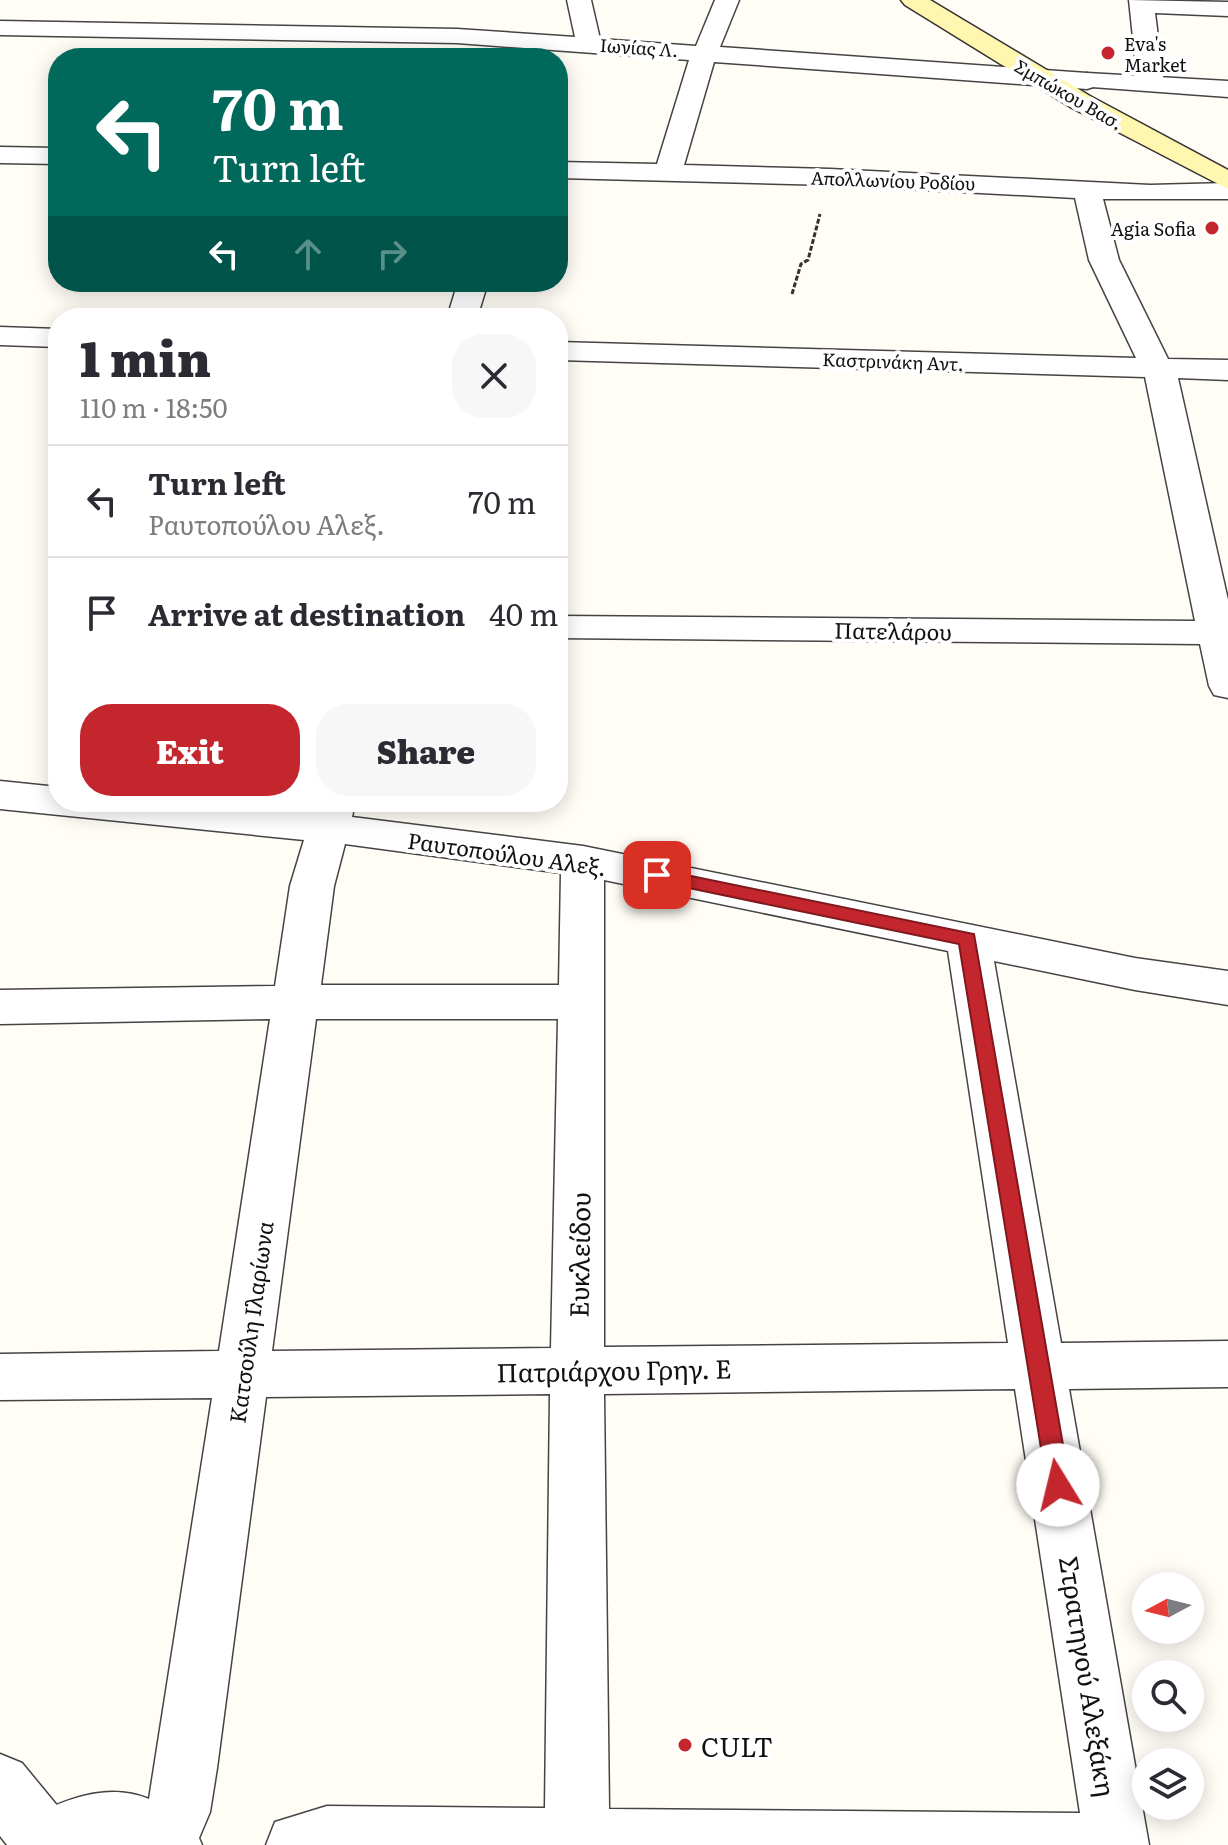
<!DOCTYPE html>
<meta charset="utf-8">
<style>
body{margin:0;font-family:Literata,serif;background:#f7f7f7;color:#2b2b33;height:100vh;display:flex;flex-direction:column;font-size:30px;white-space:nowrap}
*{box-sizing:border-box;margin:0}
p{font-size:26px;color:#7c7c81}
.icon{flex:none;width:44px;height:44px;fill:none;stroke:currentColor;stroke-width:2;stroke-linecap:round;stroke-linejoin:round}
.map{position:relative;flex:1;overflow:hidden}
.side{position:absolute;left:48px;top:308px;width:520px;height:504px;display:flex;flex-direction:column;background:#fff;border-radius:32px;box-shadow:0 4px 20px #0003}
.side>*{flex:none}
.banner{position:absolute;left:48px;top:48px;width:520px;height:244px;border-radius:32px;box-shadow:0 4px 20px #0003;background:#00695c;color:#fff;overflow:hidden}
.needle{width:52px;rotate:263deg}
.buttons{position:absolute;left:1132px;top:1572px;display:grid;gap:16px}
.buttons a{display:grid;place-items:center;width:72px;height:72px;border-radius:50%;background:#fff;box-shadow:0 4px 20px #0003;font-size:40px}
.pin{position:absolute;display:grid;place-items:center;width:68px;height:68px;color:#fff;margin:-34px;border-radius:16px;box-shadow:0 4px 12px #0006}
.me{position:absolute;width:88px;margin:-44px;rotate:351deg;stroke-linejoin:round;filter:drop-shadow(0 0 6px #0008)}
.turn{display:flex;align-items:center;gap:28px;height:168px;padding:0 32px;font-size:36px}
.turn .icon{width:104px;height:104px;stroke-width:2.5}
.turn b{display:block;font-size:56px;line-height:68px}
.lanes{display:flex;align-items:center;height:76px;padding:0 32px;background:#0003;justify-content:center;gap:40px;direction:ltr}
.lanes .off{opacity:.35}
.round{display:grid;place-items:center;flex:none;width:84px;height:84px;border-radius:32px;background:#f7f7f7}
.head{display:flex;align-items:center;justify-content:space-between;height:136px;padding:0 32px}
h1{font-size:48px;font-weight:800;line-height:60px}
.cta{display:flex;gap:16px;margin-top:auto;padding:16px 32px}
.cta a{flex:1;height:92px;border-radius:32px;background:#c4262e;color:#fff;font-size:32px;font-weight:800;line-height:92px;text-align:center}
.cta a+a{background:#f7f7f7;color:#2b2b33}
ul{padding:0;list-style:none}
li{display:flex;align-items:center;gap:24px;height:112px;padding:0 32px;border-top:2px solid #e1e1e2}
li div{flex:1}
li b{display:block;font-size:30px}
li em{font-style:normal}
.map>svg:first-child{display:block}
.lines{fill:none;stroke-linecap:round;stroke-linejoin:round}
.minor-casing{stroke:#444;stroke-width:3}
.tertiary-casing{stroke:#444;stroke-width:3}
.secondary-casing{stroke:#333;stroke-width:3}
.path{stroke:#333;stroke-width:3;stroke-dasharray:5 2;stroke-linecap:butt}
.minor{fill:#fff;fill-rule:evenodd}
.tertiary{fill:#fff;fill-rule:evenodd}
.secondary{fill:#fff6b0;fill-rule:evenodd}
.route{fill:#c4262e;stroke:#7f191e;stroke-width:2}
.poi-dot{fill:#c4262e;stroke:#fff;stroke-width:3}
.labels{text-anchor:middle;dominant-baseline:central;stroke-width:8;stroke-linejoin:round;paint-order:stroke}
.far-poi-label{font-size:18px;fill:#111;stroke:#fff;text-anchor:start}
.far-street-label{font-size:18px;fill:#111;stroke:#fff}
.street-label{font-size:22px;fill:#111;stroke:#fff}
.near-street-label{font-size:26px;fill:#111;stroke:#fff}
.near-poi-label{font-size:26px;fill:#111;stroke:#fff;text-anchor:start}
</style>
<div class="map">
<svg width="1228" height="1845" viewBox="0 0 1228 1845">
<rect width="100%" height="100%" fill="#fffdf5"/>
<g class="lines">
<defs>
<path id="minor" d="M 567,0 L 591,0 L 600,39 L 696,46 L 715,0 L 739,0 L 720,47 L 1087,73 L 1096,76 L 1100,81 L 1096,86 L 1087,89 L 714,62 L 684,165 L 830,169 L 1150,185 L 1228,183 L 1228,199 L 1103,199 L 1119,260 L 1168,359 L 1228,360 L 1228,380 L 1178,378 L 1228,600 L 1228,698 L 1214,695 L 1209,686 L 1200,644 L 558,638 L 558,616 L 1195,621 L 1145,377 L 558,360 L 558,342 L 1136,358 L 1089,260 L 1075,198 L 830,185 L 558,178 L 558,162 L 657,164 L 689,60 L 457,43 L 0,35 L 0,21 L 457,29 L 575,37 Z
M 1129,0 L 1228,2 L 1228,16 L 1155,13 L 1164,85 L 1160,90 L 1142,90 L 1138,85 Z
M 0,147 L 58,148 L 58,164 L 0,163 Z
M 458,282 L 488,282 L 477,318 L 447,318 Z
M 0,327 L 58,329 L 58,347 L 0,345 Z
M 0,781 L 58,787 L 58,802 L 206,802 L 312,812 L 315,802 L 355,802 L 352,817 L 583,846 L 1135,958 L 1228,971 L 1228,1005 L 1135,990 L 994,961 L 1061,1343 L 1228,1341 L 1228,1387 L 1069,1389 L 1149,1845 L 266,1845 L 275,1822 L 327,1806 L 545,1808 L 550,1394 L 266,1397 L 217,1768 L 210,1812 L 199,1838 L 202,1845 L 15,1845 L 23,1820 C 62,1801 106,1781 149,1799 L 212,1398 L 0,1400 L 0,1354 L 219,1351 L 270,1019 L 0,1024 L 0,990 L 275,986 L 290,886 L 304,840 L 0,809 ZM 345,844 L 561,873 L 559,985 L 321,985 L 334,886 ZM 604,880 L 948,951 L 1008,1343 L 604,1347 ZM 316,1019 L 558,1019 L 551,1348 L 272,1351 ZM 1015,1389 L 1080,1813 L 609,1809 L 604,1394 Z"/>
<path id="tertiary" d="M 1087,73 L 1228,81 L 1228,97 L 1078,86 L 1074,81 L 1078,76 Z
M 0,1754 L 22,1763 L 69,1820 L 77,1845 L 7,1845 L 0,1836 Z"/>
<path id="secondary" d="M 901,0 L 930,0 L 1090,96 L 1228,170 L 1228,189 L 1072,108 L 905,5 Z"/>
</defs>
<use href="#minor" class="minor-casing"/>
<use href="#tertiary" class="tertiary-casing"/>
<use href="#secondary" class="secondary-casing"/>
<path class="path" d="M 792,294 L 801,264 L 808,260 L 820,214"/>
<use href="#minor" class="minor"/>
<use href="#tertiary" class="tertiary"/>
<use href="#secondary" class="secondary"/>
</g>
<path class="route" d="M 657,869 L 974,934 L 1070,1485 L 1067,1492 L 1058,1496 L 1050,1492 L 1047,1485 L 959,944 L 650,880 L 648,875 L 650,871 Z"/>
<g class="poi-dot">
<circle cx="1108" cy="53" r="8"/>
<circle cx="1212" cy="228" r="8"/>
<circle cx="685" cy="1745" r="8"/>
</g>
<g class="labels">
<g class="far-poi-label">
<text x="1124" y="43">Eva's<tspan x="1124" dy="21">Market</tspan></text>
<text x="1196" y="228" text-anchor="end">Agia Sofia</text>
</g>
<g class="far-street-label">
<text transform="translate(639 47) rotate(4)">Ιωνίας Λ.</text>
<text transform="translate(1069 94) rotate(30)">Σμπώκου Βασ.</text>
<text transform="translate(893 180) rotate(2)">Απολλωνίου Ροδίου</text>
<text transform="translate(893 361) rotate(2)">Καστρινάκη Αντ.</text>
</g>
<g class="street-label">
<text transform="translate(893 630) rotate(1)">Πατελάρου</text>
<text transform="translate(507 853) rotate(8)">Ραυτοπούλου Αλεξ.</text>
<text transform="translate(250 1322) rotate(-82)">Κατσούλη Ιλαρίωνα</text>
</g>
<g class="near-street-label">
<text transform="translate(578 1255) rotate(-89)">Ευκλείδου</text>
<text transform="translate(614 1369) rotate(-1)">Πατριάρχου Γρηγ. Ε</text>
<text transform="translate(1089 1676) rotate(81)">Στρατηγού Αλεξάκη</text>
</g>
<g class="near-poi-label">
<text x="701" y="1745">CULT</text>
</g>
</g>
</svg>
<div class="buttons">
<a><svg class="needle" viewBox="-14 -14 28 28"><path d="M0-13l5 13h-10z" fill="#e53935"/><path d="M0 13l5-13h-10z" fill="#7c7c81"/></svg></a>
<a><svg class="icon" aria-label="search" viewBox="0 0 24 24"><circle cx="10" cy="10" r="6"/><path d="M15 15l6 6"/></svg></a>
<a><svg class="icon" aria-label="layers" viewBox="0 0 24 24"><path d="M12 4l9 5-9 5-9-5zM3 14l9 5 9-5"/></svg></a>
</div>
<div class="pin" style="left:657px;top:875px;background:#d93025"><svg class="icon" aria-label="arrive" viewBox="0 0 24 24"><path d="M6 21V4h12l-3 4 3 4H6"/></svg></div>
<svg class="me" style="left:1058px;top:1485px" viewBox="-20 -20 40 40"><circle r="19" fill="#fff"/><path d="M0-13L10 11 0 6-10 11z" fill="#c4262e"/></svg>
<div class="banner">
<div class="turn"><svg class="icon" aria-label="left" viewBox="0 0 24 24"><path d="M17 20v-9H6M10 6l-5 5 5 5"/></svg><div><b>70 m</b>Turn left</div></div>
<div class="lanes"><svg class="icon" aria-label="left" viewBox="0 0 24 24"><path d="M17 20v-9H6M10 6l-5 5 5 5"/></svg><svg class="icon off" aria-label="ahead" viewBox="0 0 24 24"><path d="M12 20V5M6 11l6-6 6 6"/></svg><svg class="icon off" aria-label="right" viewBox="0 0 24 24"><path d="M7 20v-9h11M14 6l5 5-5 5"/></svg></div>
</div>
<section class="side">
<div class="head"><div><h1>1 min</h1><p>110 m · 18:50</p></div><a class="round"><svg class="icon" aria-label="close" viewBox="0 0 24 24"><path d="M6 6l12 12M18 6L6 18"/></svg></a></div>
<ul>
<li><svg class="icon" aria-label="left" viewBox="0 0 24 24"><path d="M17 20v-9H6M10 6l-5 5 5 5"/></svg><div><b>Turn left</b><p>Ραυτοπούλου Αλεξ.</p></div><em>70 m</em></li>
<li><svg class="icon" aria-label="arrive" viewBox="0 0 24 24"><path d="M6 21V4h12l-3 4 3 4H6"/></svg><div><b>Arrive at destination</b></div><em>40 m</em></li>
</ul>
<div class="cta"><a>Exit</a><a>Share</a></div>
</section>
</div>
